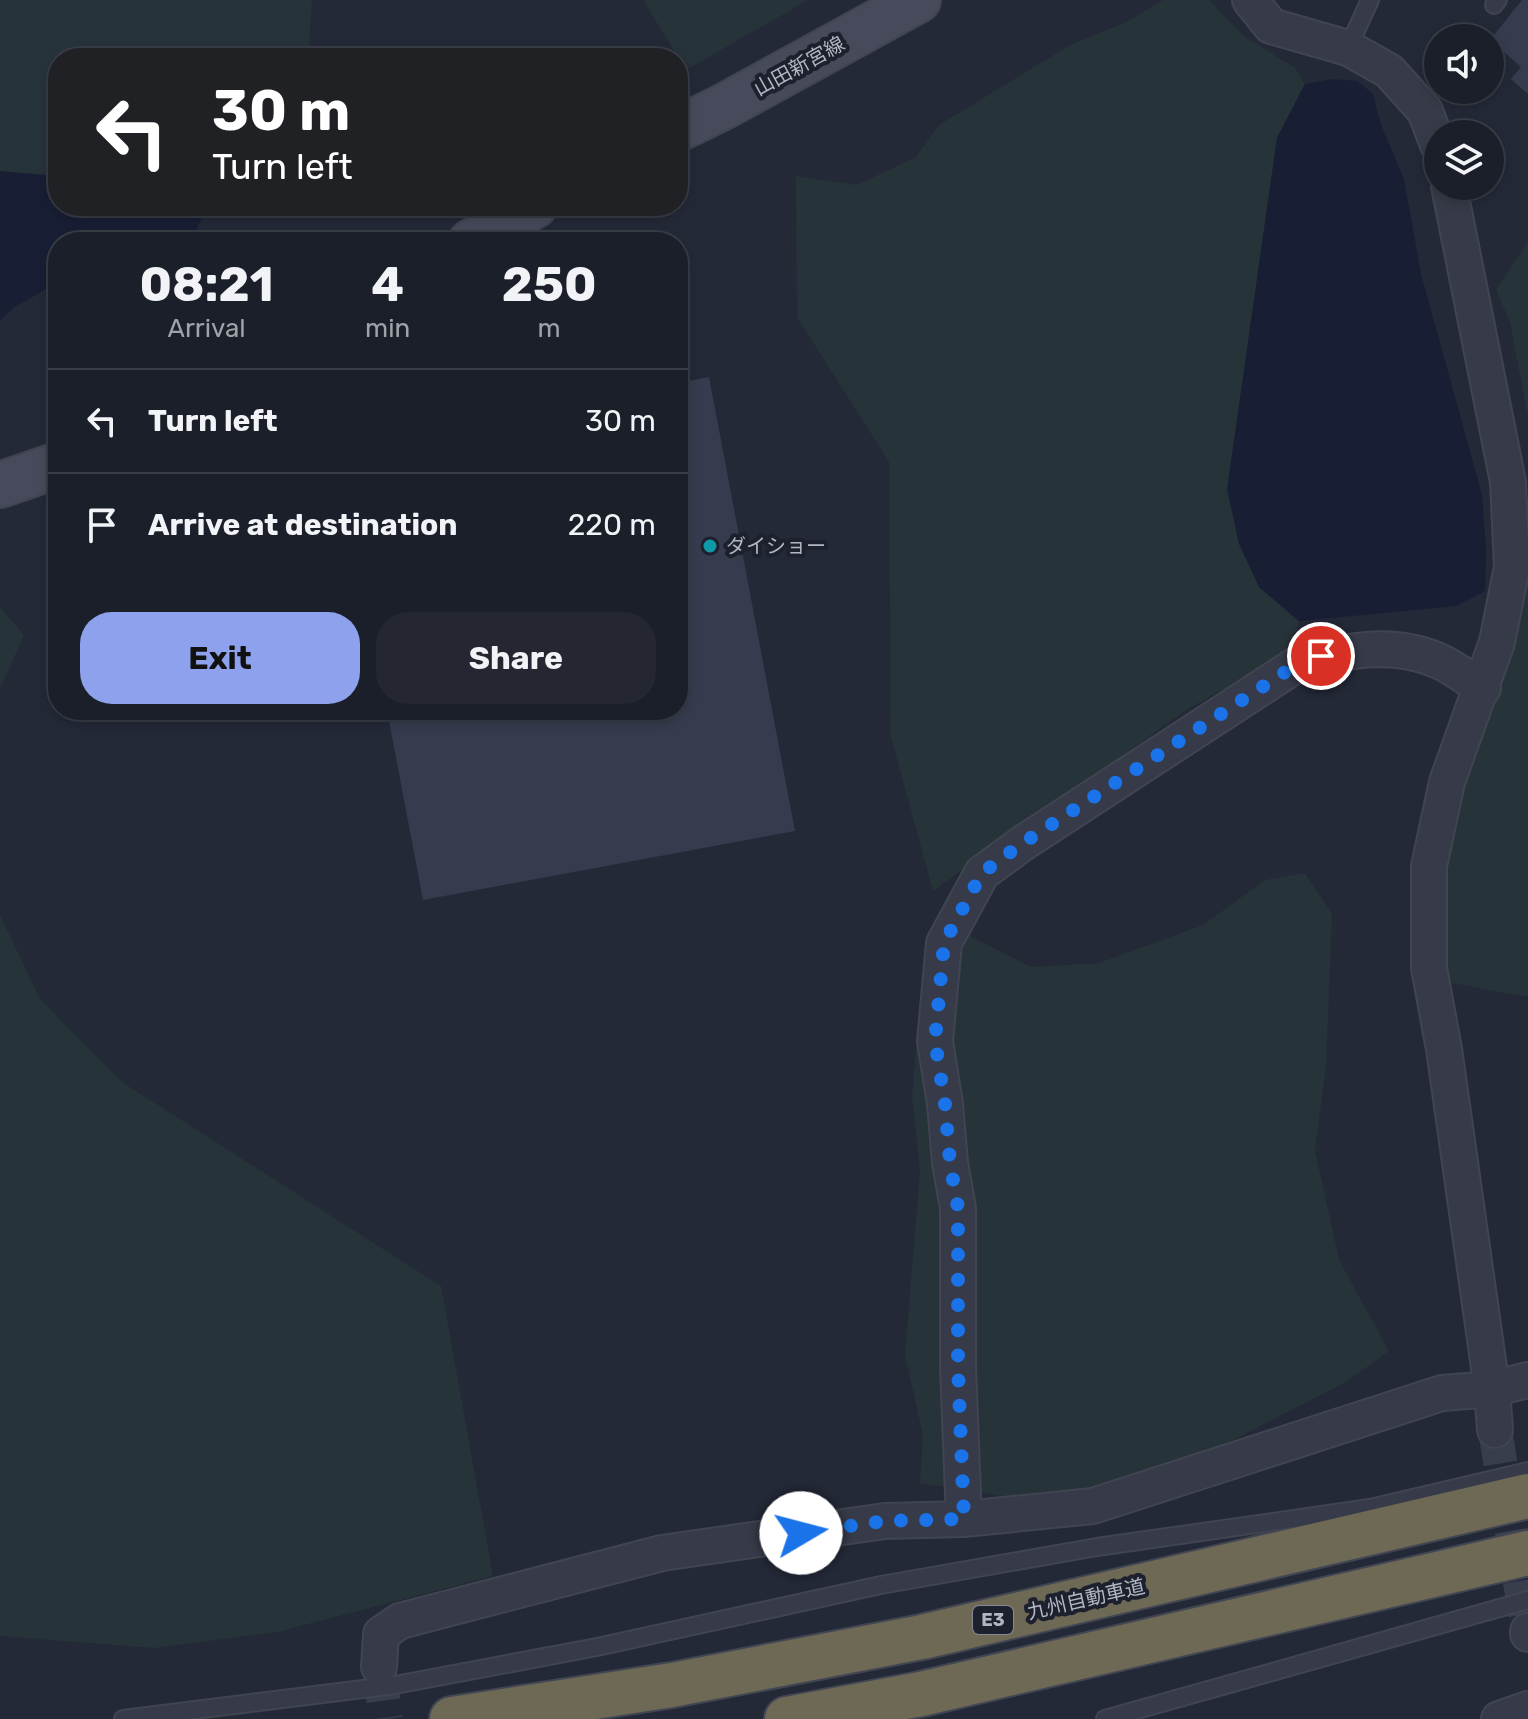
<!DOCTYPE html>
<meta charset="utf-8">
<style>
body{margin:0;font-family:Rubik,"Noto Sans JP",sans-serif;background:#242732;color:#f1f3f6;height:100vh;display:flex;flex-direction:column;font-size:30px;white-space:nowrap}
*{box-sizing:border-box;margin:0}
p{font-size:26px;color:#a0a2a8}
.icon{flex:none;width:44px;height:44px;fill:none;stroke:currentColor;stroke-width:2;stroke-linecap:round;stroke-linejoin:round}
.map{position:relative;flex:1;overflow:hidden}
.drawer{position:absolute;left:48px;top:232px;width:640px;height:488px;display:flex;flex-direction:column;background:#1b1f2a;border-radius:32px;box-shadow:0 4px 12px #0003,0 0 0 2px #393d47}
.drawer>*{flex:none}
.hud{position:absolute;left:48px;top:48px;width:640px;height:168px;border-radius:32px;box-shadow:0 4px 12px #0003,0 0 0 2px #393d47;background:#202124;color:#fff;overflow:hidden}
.fabs{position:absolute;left:1424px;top:24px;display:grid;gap:16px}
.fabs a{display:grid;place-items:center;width:80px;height:80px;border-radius:50%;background:#1b1f2a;box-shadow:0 4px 12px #0003,0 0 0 2px #393d47;font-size:40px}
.pin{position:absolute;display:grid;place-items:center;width:68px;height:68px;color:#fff;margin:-34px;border:4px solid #fff;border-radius:50%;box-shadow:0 2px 8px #0007}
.me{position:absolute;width:88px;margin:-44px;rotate:82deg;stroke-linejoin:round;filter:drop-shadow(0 0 6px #0008)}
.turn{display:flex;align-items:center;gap:28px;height:168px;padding:0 32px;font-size:36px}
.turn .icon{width:104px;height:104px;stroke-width:2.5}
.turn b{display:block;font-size:56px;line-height:68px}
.eta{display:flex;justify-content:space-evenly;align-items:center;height:136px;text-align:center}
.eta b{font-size:48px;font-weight:700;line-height:56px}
.primary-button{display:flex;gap:16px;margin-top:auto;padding:16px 32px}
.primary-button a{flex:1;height:92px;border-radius:32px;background:#8ea1ed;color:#111;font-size:32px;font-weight:700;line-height:92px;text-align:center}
.primary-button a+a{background:#242732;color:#f1f3f6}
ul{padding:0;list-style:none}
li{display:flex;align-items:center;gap:24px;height:104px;padding:0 32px;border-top:2px solid #393d47}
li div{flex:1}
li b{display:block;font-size:30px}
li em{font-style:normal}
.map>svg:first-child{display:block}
.green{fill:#263339}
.water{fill:#181e34}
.building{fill:#363c4e}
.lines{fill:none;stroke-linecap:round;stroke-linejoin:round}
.minor-tunnel{stroke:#393e4d;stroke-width:34;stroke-dasharray:34 17;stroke-linecap:butt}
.service-casing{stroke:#414451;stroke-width:20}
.minor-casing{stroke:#414451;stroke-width:38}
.secondary-casing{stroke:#414451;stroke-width:48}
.motorway-casing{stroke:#424653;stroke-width:48}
.service{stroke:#373b49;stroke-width:16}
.minor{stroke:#373b49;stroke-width:34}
.secondary{stroke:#464a5b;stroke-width:44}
.motorway{stroke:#6e6955;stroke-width:44}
.route{stroke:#1a73e8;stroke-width:14;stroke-dasharray:0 25.2}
.culture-dot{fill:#0f9aa8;stroke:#1d202d;stroke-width:3}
.labels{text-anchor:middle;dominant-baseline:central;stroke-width:8;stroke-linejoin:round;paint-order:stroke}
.shield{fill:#1d202d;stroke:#858997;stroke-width:2}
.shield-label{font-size:18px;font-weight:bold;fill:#b2b6c4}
.street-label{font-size:20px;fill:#b2b6c4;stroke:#1d202d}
.poi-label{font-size:20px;fill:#b2b6c4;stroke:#1d202d;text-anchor:start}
</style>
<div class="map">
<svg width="1528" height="1719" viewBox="0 0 1528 1719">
<rect width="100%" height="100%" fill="#242938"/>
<path class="green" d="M 0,0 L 312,0 L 308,58 L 58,58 L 58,192 L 0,210 Z
M 643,0 L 808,0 L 686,70 Z
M 1163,0 L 1209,0 L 1244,36 L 1295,68 L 1305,84 L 1277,138 L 1257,282 L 1259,587 L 1299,621 L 1293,651 L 1186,710 L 933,891 L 891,737 L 889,462 L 797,317 L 796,176 L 857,185 L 916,157 L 939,125 L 1070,45 L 1126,22 Z
M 1528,241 L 1528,416 L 1510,322 L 1496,290 Z
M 1528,560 L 1528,997 L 1441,981 L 1449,808 L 1500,687 Z
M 0,607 L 24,635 L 0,689 Z
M 1305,873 L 1332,914 L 1326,1066 L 1315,1150 L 1339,1260 L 1389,1351 L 1346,1382 L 1188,1463 L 1051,1504 L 920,1483 L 923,1435 L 905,1355 L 920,1171 L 912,1096 L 922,980 L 953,927 L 1031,967 L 1099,963 L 1203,925 L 1265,880 Z
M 0,915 L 40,999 L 122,1082 L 441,1286 L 493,1576 L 277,1632 L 154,1648 L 0,1636 Z"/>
<path class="water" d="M 1333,79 L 1357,81 L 1373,94 L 1381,125 L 1404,179 L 1421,274 L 1482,495 L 1486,550 L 1485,591 L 1456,606 L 1299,621 L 1259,587 L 1239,544 L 1227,489 L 1277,138 L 1305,84 Z
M 0,171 L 58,176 L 58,206 L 205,206 L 206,208 L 191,242 L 58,242 L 58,282 L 15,307 L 0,320 Z"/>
<path class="building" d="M 1522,0 L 1528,0 L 1528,94 L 1511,79 L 1521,67 L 1490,40 Z
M 709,377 L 795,831 L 423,900 L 387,710 L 678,710 L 678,383 Z"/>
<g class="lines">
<path class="minor-tunnel" d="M 1495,1430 L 1528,1631
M 379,1667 L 386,1719"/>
<defs>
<path id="service" d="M 1494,5 L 1498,0
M 1348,48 L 1370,0
M 123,1719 L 395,1685 L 597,1647 L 881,1585 L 1097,1547 L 1370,1508 L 1528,1471
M 1105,1719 L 1528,1600"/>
<path id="minor" d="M 1250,0 L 1271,26 L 1348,48 L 1389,71 L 1425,111 L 1438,145
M 1449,186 L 1508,482 L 1512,567 L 1497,642 L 1447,782 L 1429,866 L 1429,968 L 1444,1049 L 1492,1389 L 1495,1430
M 964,1519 L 958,1368 L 958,1208 L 950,1163 L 945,1104 L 935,1041 L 944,943 L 982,873 L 1023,843 L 1302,661 C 1349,650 1399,640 1445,664 C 1458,671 1470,680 1483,688
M 1528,1631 L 1528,1634
M 379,1667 L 381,1634 L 400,1621 L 662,1553 L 885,1521 L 964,1519 L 1093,1506 L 1442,1393 L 1492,1389 L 1528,1380
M 1499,1719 L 1528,1709"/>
<path id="secondary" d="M 678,129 L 723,107 L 918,0
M 471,242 L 534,206
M 0,485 L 58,465"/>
<path id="motorway" d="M 452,1719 L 672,1685 L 922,1637 L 1528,1496
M 787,1719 L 921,1694 L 1528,1553"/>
</defs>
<use href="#service" class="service-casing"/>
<use href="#minor" class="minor-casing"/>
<use href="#secondary" class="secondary-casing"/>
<use href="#motorway" class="motorway-casing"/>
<use href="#service" class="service"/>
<use href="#minor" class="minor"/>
<use href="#secondary" class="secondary"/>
<use href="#motorway" class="motorway"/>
</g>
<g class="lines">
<path class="route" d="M 801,1533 L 885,1521 L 964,1519 L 958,1368 L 958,1208 L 950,1163 L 945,1104 L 935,1041 L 944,943 L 982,873 L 1023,843 L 1302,661 L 1321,656"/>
</g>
<circle class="culture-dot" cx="710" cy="546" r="8"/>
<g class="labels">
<rect class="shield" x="973" y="1606" width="40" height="28" rx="6"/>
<g class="shield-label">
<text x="993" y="1620">E3</text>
</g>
<g class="street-label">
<text transform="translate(799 66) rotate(-29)">山田新宮線</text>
<text transform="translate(1086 1599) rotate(-13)">九州自動車道</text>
</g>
<g class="poi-label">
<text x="726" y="546">ダイショー</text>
</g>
</g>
</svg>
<div class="fabs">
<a><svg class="icon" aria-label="sound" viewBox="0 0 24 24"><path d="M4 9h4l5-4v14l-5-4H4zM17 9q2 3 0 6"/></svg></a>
<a><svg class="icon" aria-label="layers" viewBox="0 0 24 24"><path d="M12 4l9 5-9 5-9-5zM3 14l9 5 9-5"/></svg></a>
</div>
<div class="pin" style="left:1321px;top:656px;background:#d93025"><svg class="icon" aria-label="arrive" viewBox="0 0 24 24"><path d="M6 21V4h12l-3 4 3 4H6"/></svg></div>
<svg class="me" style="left:801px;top:1533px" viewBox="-20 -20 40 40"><circle r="19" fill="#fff"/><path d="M0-13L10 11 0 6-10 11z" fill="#1a73e8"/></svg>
<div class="hud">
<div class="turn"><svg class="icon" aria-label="left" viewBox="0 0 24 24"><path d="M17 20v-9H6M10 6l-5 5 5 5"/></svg><div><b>30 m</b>Turn left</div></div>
</div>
<section class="drawer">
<div class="eta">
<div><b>08:21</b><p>Arrival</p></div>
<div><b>4</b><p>min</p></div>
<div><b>250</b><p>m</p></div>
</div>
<ul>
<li><svg class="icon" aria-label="left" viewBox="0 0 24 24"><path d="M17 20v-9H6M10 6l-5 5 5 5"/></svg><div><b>Turn left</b></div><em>30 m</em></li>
<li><svg class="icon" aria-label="arrive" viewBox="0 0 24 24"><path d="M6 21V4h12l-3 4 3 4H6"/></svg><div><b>Arrive at destination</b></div><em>220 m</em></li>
</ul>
<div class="primary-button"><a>Exit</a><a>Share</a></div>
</section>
</div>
